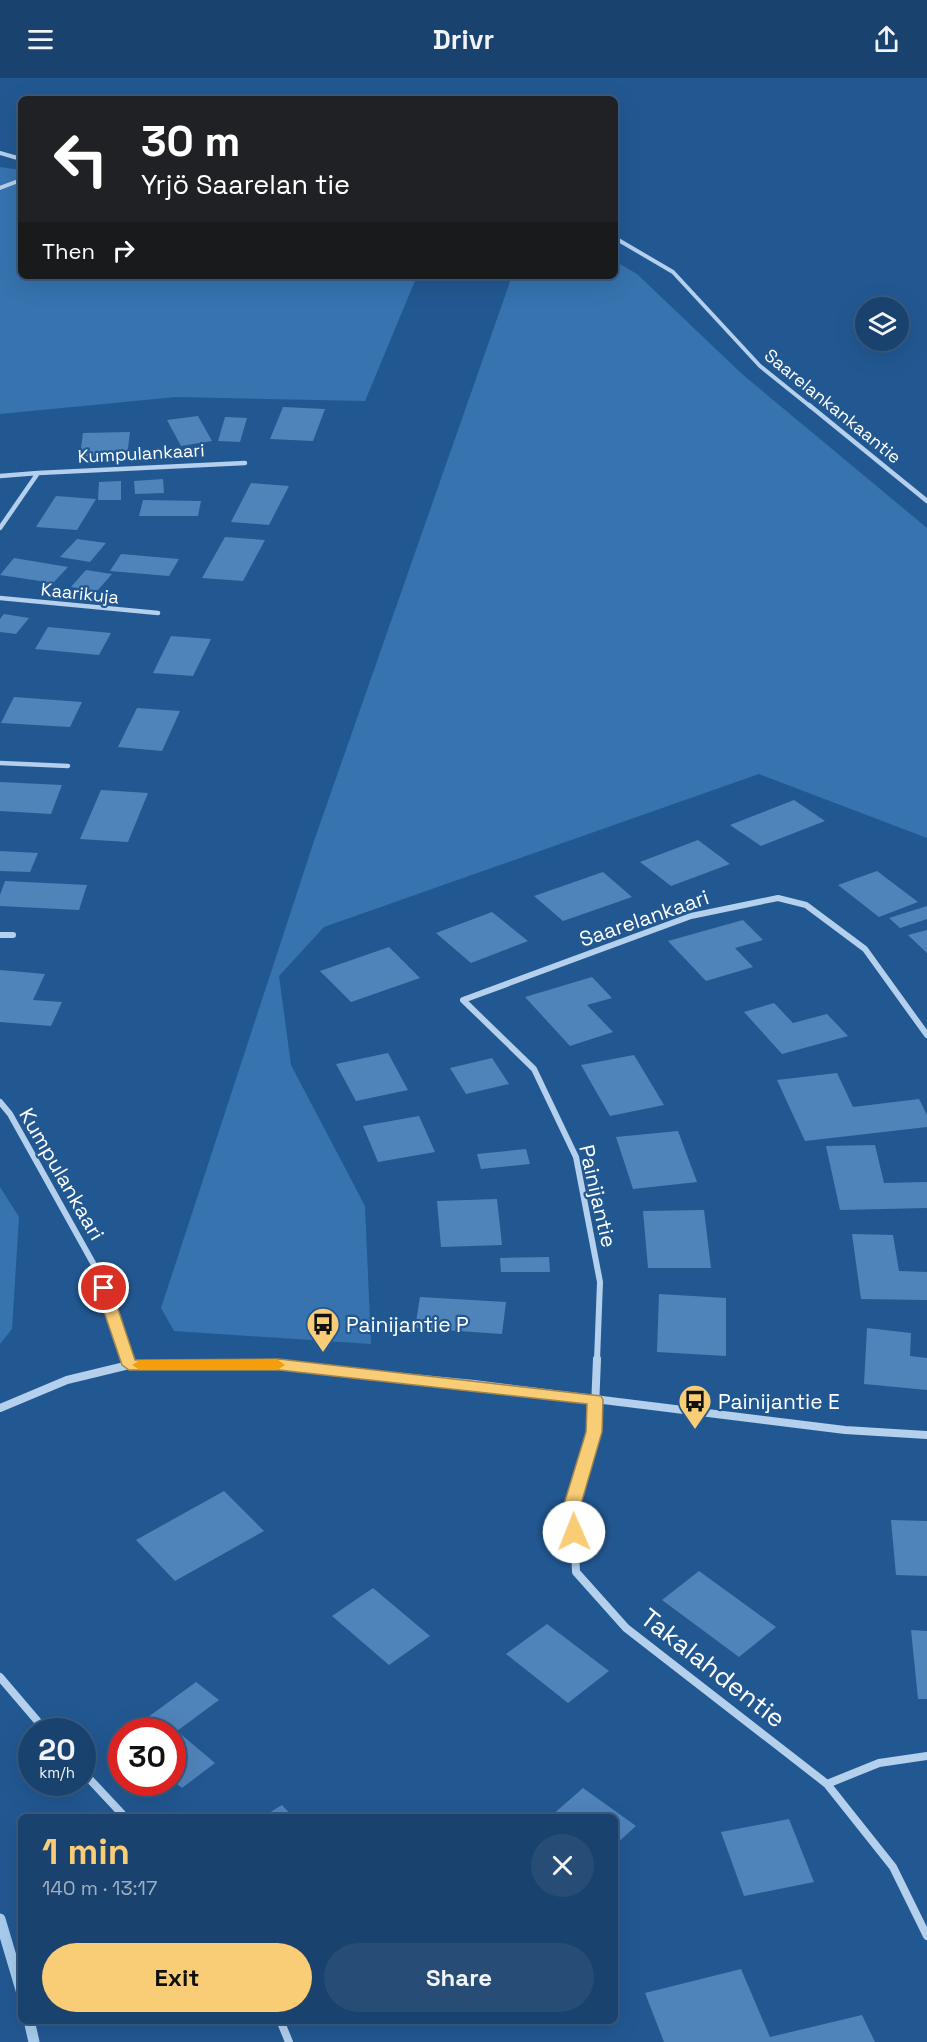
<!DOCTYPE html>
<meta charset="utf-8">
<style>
body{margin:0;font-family:"Space Grotesk",sans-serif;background:#274d76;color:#f1f3f6;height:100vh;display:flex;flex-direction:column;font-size:22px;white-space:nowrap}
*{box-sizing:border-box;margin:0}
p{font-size:20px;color:#9fb0c2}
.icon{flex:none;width:33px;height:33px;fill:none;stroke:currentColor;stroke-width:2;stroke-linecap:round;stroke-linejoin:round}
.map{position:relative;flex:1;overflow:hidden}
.details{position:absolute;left:18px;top:1736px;width:600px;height:210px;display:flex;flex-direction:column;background:#1a426e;border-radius:9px;box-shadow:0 6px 24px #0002,0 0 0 2px #385b81}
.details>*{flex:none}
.top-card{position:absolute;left:18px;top:18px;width:600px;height:183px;border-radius:9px;box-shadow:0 6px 24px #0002,0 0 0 2px #385b81;background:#202124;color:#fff;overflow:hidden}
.controls{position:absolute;left:855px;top:219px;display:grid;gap:12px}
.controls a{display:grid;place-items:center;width:54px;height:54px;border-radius:50%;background:#1a426e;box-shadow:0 6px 24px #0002,0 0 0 2px #385b81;font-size:30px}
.speed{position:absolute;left:18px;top:1640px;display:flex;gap:12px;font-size:30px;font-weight:700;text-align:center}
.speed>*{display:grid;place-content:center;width:78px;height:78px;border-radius:50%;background:#1a426e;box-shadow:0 6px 24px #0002,0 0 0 2px #385b81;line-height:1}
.speed small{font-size:15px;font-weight:400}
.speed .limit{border:9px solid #d22;background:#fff;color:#111}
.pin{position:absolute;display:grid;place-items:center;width:51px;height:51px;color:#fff;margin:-26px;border:3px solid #fff;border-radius:50%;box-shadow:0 2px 6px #0007}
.me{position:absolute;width:66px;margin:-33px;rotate:359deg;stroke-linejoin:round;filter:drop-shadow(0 0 4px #0008)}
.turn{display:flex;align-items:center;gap:21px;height:126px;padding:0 24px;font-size:27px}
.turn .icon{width:78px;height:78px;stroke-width:2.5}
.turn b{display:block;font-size:42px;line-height:51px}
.then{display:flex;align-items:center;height:57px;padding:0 24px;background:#0003;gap:12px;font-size:22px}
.round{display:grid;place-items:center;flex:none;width:63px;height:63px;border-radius:32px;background:#274d76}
.summary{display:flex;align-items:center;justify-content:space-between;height:102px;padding:0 24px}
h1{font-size:36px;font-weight:700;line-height:45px;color:#f9cd76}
.primary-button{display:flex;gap:12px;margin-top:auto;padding:12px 24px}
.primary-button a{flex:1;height:69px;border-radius:36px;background:#f9cd76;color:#111;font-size:24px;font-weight:700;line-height:69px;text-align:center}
.primary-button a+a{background:#274d76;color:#f1f3f6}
header{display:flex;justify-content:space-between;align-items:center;height:78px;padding:0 24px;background:#1a426e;font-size:27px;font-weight:700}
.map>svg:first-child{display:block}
.green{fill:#3673af}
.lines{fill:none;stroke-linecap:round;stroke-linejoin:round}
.stream{stroke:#a8ccee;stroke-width:11}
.building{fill:#4f84ba}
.minor-far3{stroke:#b4d0ed;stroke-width:4}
.minor-far2{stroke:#b4d0ed;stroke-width:4.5}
.minor-far1{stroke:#b4d0ed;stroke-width:6}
.minor{stroke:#b4d0ed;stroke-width:8}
.route{fill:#f9cd76;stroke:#a2854d;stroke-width:1.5}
.slow{fill:#f59e0b}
.labels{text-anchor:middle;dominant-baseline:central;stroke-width:4.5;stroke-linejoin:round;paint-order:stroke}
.far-street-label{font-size:18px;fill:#fff;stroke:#225892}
.street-label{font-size:21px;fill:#fff;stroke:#225892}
.poi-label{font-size:21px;fill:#fff;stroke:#225892;text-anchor:start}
.near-street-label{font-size:26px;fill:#fff;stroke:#225892}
</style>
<header><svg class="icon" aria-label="menu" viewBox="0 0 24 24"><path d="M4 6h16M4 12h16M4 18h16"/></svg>Drivr<svg class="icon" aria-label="share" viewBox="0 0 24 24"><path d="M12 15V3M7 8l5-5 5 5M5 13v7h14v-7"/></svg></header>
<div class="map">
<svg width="927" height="1964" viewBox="0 0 927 1964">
<rect width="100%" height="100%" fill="#225892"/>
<path class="green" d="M 0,89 L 21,92 L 21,198 L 417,198 L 365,323 L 176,319 L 0,336 Z
M 615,183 L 637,196 L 742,296 L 927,450 L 927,760 L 759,696 L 324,849 L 279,898 L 291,987 L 365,1128 L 371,1266 L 174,1253 L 161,1230 L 314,763 L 512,198 L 615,198 Z
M 0,1109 L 19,1139 L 12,1251 L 0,1266 Z"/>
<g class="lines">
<path class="stream" d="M 0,1841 L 21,1912
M 29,1942 L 34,1964"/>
</g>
<path class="building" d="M 283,329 L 325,331 L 313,363 L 270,361 Z
M 198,338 L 212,363 L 181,368 L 167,342 Z
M 225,339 L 247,340 L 240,364 L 218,363 Z
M 130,354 L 127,378 L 80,378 L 83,355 Z
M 163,401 L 164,415 L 135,416 L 134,403 Z
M 121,403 L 121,422 L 98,422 L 99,404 Z
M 251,405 L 289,408 L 269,447 L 231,444 Z
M 56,418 L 96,421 L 77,452 L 36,449 Z
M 143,422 L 201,423 L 198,438 L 139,438 Z
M 225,459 L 265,462 L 243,503 L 202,500 Z
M 77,461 L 106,465 L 90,484 L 60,479 Z
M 121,476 L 179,481 L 169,498 L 110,493 Z
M 14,480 L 68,489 L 53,505 L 0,497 Z
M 86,492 L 112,496 L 97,513 L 71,509 Z
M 4,536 L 29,540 L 16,556 L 0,554 L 0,541 Z
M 48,549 L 111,555 L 99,577 L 35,571 Z
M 171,558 L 211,561 L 193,598 L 153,595 Z
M 14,619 L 82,624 L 70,649 L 1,645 Z
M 137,630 L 180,633 L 162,673 L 118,669 Z
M 0,704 L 62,707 L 51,736 L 0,733 Z
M 101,712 L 148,715 L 128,764 L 80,761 Z
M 794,722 L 825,743 L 761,768 L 730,747 Z
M 698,762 L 730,786 L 671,808 L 640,784 Z
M 0,773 L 38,775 L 30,794 L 0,793 Z
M 877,793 L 918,824 L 879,839 L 838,807 Z
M 603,794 L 632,819 L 563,843 L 534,818 Z
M 5,803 L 87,807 L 79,832 L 0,828 L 0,817 Z
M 927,828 L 927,841 L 900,850 L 889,840 Z
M 492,834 L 528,863 L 471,885 L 436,855 Z
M 743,842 L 763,862 L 735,870 L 753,889 L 706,903 L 668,863 Z
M 927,852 L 927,875 L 908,857 Z
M 389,869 L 420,900 L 351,924 L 320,893 Z
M 0,892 L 45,896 L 33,922 L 62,924 L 51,948 L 0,944 Z
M 592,899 L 612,920 L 587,927 L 613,954 L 570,968 L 525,919 Z
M 774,925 L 793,945 L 827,936 L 848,958 L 782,976 L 744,934 Z
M 388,975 L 408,1012 L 356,1023 L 336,986 Z
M 634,977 L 664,1027 L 610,1038 L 581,987 Z
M 492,980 L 509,1006 L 466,1016 L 450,990 Z
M 837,995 L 853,1029 L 919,1021 L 927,1037 L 927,1049 L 805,1063 L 777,1002 Z
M 419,1038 L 435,1074 L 378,1084 L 363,1048 Z
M 678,1053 L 697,1104 L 633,1111 L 616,1059 Z
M 875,1067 L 884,1105 L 927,1104 L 927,1130 L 840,1132 L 826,1068 Z
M 526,1071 L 530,1086 L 481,1091 L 477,1076 Z
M 497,1121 L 502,1167 L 441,1169 L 437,1123 Z
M 704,1132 L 711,1190 L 648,1190 L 643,1133 Z
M 852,1156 L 893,1157 L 899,1193 L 927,1194 L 927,1222 L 861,1221 Z
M 549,1179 L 550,1194 L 501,1194 L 500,1180 Z
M 659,1216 L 726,1220 L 726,1278 L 657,1274 Z
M 420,1219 L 506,1224 L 502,1256 L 415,1250 Z
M 867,1250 L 911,1255 L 910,1278 L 927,1280 L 927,1312 L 864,1306 Z
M 224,1413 L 264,1453 L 175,1503 L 136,1462 Z
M 891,1442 L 927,1443 L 927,1498 L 896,1497 Z
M 699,1493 L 776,1549 L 739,1579 L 662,1522 Z
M 373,1510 L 430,1558 L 389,1587 L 332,1538 Z
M 547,1546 L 609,1593 L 568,1625 L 506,1576 Z
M 911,1552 L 927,1553 L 927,1621 L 918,1621 Z
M 196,1604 L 219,1622 L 177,1653 L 215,1685 L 182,1710 L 172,1702 L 172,1653 L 129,1653 Z
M 583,1710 L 636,1748 L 615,1767 L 615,1738 L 551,1738 Z
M 282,1727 L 292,1738 L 264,1738 Z
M 789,1741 L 814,1804 L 744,1818 L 721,1754 Z
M 741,1891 L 770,1959 L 862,1937 L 875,1964 L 664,1964 L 645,1915 Z"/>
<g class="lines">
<path class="minor-far3" d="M 0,75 L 21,81
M 0,110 L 21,102
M 615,160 L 673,194 L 760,288 L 811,329"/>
<path class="minor-far2" d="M 809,327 L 927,423
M 0,398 L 38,395
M 0,450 L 38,395 L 245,385
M 0,520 L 158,535
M 0,685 L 68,688"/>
<path class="minor-far1" d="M 0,857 L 13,857
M 0,1024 L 10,1036 L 98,1194 L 127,1282
M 597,1282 L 600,1204 L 576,1079 L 534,991 L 463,922 L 691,838 L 778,820 L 806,827 L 865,871 L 927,957"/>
<path class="minor" d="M 127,1281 L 129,1287
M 597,1281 L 594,1354 L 573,1426 L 576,1494 L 626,1550 L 827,1706 L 893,1789 L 927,1858
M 0,1330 L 67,1302 L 129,1287 L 279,1287 L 474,1306 L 845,1352 L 927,1357
M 0,1599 L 46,1653
M 82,1693 L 124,1738
M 827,1706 L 879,1685 L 927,1678
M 280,1942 L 289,1964"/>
</g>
<path class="route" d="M 104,1205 L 111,1210 L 135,1282 L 279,1281 L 601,1318 L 603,1322 L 602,1354 L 581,1426 L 582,1454 L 580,1458 L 568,1458 L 564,1426 L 586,1354 L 587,1326 L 279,1292 L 129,1292 L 122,1287 L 96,1210 Z"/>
<path class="slow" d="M 277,1281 L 285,1287 L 277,1292 L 140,1292 L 132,1287 L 140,1282 Z"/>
<defs>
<symbol id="bus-pin" viewBox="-11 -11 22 30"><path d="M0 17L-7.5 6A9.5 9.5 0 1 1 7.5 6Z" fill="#f9cd76" stroke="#225892"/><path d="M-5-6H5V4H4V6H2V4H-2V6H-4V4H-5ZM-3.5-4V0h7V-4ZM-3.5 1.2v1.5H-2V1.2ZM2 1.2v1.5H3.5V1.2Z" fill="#111"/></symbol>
</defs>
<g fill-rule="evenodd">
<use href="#bus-pin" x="304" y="1227" width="38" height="52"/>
<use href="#bus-pin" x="676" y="1304" width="38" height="52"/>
</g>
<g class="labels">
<g class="far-street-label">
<text transform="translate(833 328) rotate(39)">Saarelankankaantie</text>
<text transform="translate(141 375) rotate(-3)">Kumpulankaari</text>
<text transform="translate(80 515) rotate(6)">Kaarikuja</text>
</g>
<g class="street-label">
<text transform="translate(644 840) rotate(-19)">Saarelankaari</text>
<text transform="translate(62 1096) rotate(60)">Kumpulankaari</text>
<text transform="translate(598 1118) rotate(77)">Painijantie</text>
</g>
<g class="poi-label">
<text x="346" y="1246">Painijantie P</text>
<text x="718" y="1323">Painijantie E</text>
</g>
<g class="near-street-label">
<text transform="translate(713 1590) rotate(38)">Takalahdentie</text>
</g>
</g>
</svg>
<div class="controls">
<a><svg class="icon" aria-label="layers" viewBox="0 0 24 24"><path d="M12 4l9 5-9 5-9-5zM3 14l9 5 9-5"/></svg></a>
</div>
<div class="speed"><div>20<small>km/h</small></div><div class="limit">30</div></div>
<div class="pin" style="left:104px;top:1210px;background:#d93025"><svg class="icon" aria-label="arrive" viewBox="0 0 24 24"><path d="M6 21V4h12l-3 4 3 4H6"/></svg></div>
<svg class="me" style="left:574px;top:1454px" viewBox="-20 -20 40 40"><circle r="19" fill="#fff"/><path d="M0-13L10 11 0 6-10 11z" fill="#f9cd76"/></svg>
<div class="top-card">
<div class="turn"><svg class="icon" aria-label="left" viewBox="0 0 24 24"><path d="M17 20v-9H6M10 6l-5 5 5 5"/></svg><div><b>30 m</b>Yrjö Saarelan tie</div></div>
<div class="then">Then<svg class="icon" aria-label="right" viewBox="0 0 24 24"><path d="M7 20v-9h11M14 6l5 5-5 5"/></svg></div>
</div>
<section class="details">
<div class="summary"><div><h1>1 min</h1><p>140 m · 13:17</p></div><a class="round"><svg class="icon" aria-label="close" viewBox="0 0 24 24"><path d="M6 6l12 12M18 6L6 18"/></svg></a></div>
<div class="primary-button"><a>Exit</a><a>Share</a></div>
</section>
</div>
